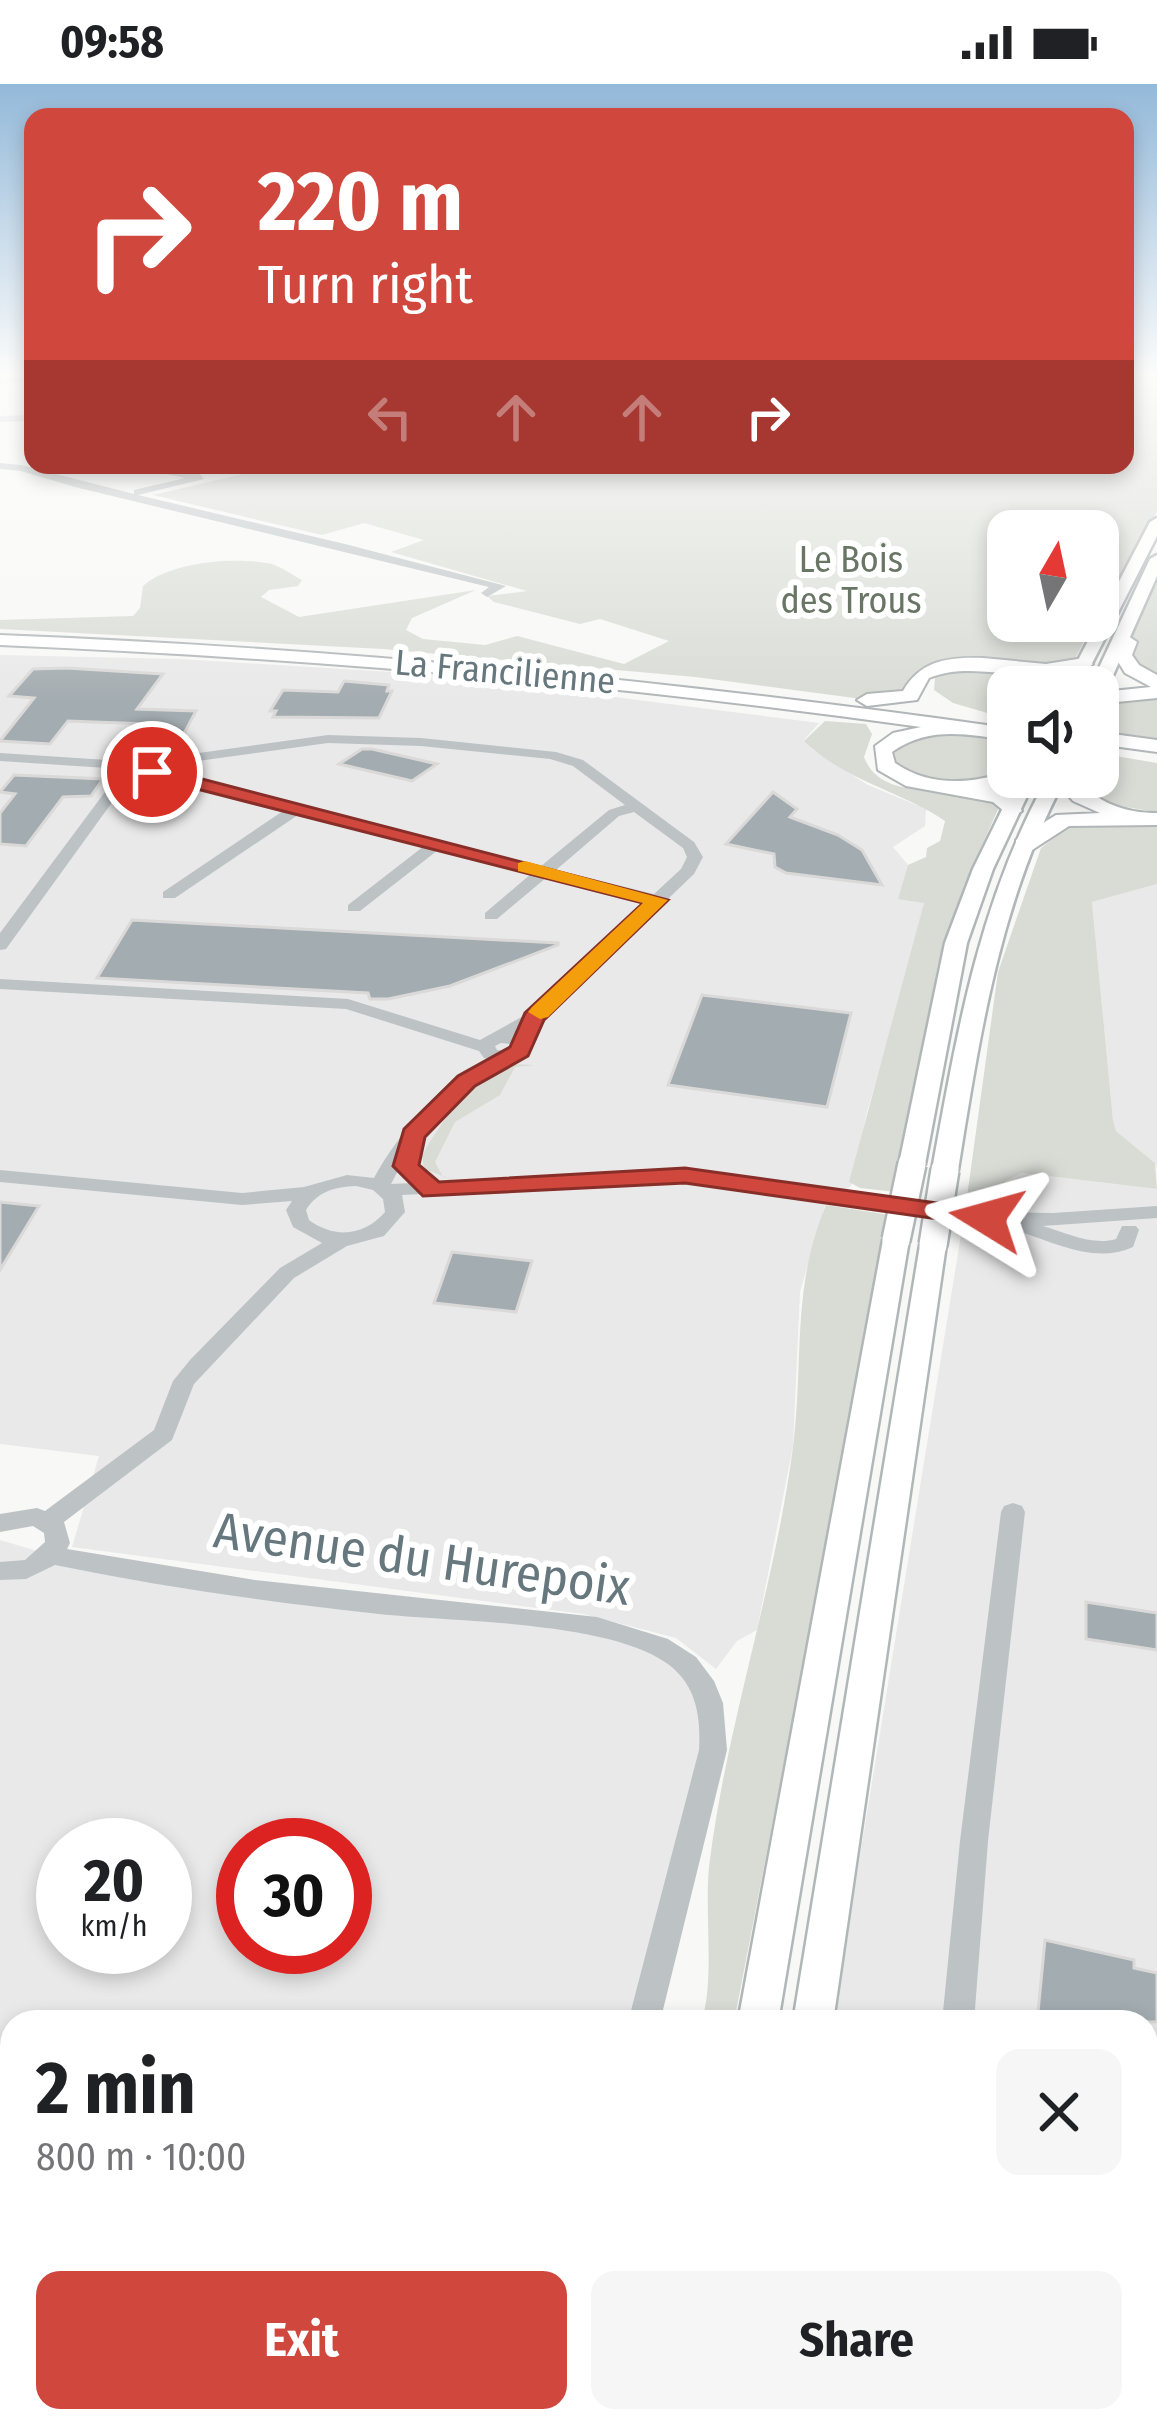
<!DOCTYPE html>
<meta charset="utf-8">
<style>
body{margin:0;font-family:"Fira Sans Condensed",sans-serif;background:#f6f6f6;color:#202124;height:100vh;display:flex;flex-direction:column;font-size:45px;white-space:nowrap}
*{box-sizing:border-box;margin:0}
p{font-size:39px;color:#757577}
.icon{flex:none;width:66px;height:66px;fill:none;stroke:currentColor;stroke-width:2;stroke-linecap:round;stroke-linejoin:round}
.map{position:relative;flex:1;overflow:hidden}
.details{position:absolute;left:0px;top:1926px;width:1158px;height:423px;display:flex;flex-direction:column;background:#fff;border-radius:36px 36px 0 0;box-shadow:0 6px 18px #0003}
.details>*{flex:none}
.banner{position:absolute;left:24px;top:24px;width:1110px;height:366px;border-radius:24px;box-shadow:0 6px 18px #0003;background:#d0473e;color:#fff;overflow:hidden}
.needle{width:78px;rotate:9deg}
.buttons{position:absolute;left:987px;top:426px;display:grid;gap:24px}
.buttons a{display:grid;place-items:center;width:132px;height:132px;border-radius:24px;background:#fff;box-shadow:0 6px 18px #0003;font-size:60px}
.speed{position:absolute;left:36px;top:1734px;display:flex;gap:24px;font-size:60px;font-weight:700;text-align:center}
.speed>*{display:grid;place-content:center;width:156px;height:156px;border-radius:50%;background:#fff;box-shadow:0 6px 18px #0003;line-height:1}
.speed small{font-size:30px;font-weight:400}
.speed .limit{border:18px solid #d22;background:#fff;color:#111}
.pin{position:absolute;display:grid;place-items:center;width:102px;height:102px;color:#fff;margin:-51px;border:6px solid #fff;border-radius:50%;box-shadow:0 3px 12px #0007}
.me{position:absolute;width:132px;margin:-66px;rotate:278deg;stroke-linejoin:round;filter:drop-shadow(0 0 9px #0008)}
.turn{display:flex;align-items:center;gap:42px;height:252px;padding:0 36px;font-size:54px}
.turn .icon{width:156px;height:156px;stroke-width:2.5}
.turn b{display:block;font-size:84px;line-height:102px}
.lanes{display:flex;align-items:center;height:114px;padding:0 36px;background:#0003;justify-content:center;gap:60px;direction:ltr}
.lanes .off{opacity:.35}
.round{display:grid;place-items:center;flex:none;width:126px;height:126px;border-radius:24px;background:#f6f6f6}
.head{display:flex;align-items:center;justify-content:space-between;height:204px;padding:0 36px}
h1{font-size:72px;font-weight:700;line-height:90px}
.button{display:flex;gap:24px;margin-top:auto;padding:24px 36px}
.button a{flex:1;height:138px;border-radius:24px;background:#d0473e;color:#fff;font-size:48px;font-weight:700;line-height:138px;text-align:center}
.button a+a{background:#f6f6f6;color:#202124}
.status{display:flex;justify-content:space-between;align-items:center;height:84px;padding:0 60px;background:#fff;direction:ltr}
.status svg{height:33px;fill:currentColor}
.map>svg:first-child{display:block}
.built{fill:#e9e9e9;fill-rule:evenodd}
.green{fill:#d9dcd5}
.building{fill:#a3acb0;stroke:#dad9d8;stroke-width:3}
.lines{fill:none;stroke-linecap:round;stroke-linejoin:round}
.major-casing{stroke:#b1b7b9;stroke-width:5}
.highway-casing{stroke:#b1b6b8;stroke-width:4}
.minor{fill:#bdc3c5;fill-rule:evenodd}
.major{fill:#fff;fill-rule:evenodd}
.highway{fill:#fff;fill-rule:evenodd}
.major-bridge-casing{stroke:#b1b7b9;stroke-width:32;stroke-linecap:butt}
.major-bridge{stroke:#fff;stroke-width:27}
.route{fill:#d0473e;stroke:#872e28;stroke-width:3}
.slow{fill:#f59e0b}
.labels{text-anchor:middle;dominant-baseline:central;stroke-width:12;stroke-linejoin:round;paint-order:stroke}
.far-park-label{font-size:36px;fill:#6a7665;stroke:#fff}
.far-street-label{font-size:36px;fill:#66777d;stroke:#fff}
.near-street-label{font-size:51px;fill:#66777d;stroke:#fff}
</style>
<div class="status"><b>09:58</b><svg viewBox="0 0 49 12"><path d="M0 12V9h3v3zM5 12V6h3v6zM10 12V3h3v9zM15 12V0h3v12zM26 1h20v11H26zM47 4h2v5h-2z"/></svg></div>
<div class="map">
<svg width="1157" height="2348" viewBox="0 0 1157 2348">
<rect width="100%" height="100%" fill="#f8f8f6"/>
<path class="built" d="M 0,571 L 180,575 L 442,591 L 819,639 L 804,656 L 813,666 L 868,701 L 926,725 L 925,742 L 893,763 L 908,781 L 899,814 L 924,818 L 909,884 L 867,1028 L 851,1102 L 825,1121 L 800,1208 L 793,1362 L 757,1546 L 737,1557 L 716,1585 L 676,1554 L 583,1530 L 72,1463 L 99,1372 L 0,1360 Z
M 1157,800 L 1157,1086 L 1155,1079 L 1116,1047 L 1113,1036 L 1092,818 Z
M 1022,1089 L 1157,1105 L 1157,2348 L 772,2348 L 774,2337 L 1146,2337 L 1146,1938 L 833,1938 L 966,1120 L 993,1117 L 1006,1097 Z
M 0,1456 L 51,1471 L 499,1531 L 660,1562 L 717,1634 L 648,1938 L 12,1938 L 12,2337 L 553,2337 L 550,2348 L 0,2348 ZM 63,1761 L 165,1761 L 165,1863 L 63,1863 ZM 243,1761 L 345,1761 L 345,1863 L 243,1863 Z"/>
<path class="green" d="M 1125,289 L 1157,289 L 1157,428 L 1098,532 L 1098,447 L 1008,447 L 1008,537 L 1095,537 L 1071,582 L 932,585 L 913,608 L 877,617 L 695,593 L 383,565 L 0,545 L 0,536 L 133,532 L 140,524 L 143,502 C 170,478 231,473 267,479 C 280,481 290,490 302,496 L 298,502 L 269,506 L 261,513 L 299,533 L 476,506 L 412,534 L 406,546 L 423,555 L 485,561 L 517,552 L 624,580 L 669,557 L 600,535 L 580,540 L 494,518 L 487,512 L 527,507 L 391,468 L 424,456 L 364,439 L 322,451 L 153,411 L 282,381 L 1125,381 Z
M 1157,491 L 1157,599 L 1142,592 L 1122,553 Z
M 966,584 L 1021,591 L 1043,603 L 1008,603 L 1008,635 L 953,619 L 934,606 L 935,593 Z
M 1157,610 L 1157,655 L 1098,648 L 1110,620 Z
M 825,637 L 866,640 L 872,650 L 864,673 C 884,726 966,692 999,723 L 964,802 L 938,880 L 896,1108 L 860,1104 L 849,1098 L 924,819 L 898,815 L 908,781 L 926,773 L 927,764 L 940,757 L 945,737 C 903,708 843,696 804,657 Z
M 958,651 L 1008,657 L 1008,686 C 969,707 936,697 895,687 L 888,666 L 918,653 Z
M 1098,669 L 1157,679 L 1157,728 L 1107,720 L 1075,698 L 1075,693 L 1098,693 Z
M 1157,739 L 1157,800 L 1092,818 L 1113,1036 L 1116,1047 L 1155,1079 L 1157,1105 L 1022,1089 L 1006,1097 L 994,1117 L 966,1120 L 998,888 L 1041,764 L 1072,740 Z
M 510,980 L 535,981 L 515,983 L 500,1011 L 455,1038 L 435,1078 L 443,1093 L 456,1097 L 424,1085 L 422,1072 C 440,1039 472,992 510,980 Z
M 826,1121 L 890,1131 L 734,1938 L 701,1938 C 716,1899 703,1820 710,1775 C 728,1636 775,1502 793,1363 C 804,1278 791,1204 826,1121 Z"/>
<path class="building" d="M 67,584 L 163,590 L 137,625 L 196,627 L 177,663 L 135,659 L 146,640 L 68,637 L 50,660 L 0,657 L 34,614 L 9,612 L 33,585 Z
M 344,597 L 389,601 L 387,607 L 392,607 L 379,634 L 273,633 L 276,627 L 270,627 L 283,606 L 338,608 Z
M 362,665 L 372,665 L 437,680 L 412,697 L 339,680 Z
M 14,691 L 103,695 L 91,712 L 63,713 L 26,762 L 0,760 L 0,729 L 15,710 L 0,708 Z
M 773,708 L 797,725 L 790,733 L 838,751 L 862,766 L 882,801 L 786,789 L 775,783 L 774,770 L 726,760 Z
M 132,836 L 558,859 L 558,861 L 450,902 L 388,915 L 370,915 L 368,909 L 97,894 Z
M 702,911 L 851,929 L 827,1023 L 668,1001 Z
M 0,1118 L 39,1122 L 0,1186 Z
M 452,1168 L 532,1177 L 516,1228 L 434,1219 Z
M 1086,1518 L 1157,1529 L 1157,1566 L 1086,1555 Z
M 1045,1856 L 1134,1876 L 1134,1884 L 1157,1889 L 1157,1938 L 1037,1938 Z"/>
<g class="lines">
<defs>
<path id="major" d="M 1157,434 L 1157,452 L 1080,603 L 1064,603 L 1150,438 Z
M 1157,471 L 1157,492 L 1107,605 L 1098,610 L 1098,603 L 1090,603 L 1150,475 Z
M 1018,693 L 1036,693 L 993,785 L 967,859 L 925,1080 L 921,1085 L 903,1085 L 899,1080 L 945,859 L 973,785 Z
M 1048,693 L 1066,693 C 1000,816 980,949 958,1086 L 945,1094 L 936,1091 L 932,1086 C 957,949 979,816 1048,693 Z
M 896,1148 L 909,1156 L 778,1938 L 738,1938 L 883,1156 Z
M 933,1153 L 946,1161 L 833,1938 L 793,1938 L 920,1161 Z
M 659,2337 L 707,2337 L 705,2348 L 657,2348 Z
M 724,2337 L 772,2337 L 769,2348 L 721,2348 Z"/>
<path id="highway" d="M 1122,548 L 1137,558 L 1132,571 L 1139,581 L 1157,591 L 1157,614 L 1117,618 L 1098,629 L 1098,614 L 1112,607 L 1151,603 L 1125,589 L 1114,571 L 1119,559 L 1113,553 Z
M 0,551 C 338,564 673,597 1008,644 L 1008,656 C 967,650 928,642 892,668 L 895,679 C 930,703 969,700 1008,688 L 1008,693 L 1021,693 L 993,705 L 1007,709 L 1022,727 L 1011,733 L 993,718 L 906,702 L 878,686 L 875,662 L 893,649 L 921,643 C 616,600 308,574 0,561 Z
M 983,574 L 1046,580 L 1084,574 L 1093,580 C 1047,611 981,572 929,594 L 917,616 L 867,622 L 857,616 L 867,610 L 903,607 C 921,576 949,573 983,574 Z
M 1098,648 L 1157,656 L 1157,668 L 1098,660 Z
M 1053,693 L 1074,693 C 1097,719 1125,729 1157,729 L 1157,741 L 1069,742 L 1032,766 L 1016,766 L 1016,756 L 1056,731 L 1100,729 L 1073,717 Z"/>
</defs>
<use href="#major" class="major-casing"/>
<use href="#highway" class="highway-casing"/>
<path class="minor" d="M 33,291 L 33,297 L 0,300 L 0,294 Z
M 33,331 L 33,337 L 0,338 L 0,332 Z
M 0,379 L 21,381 L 134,410 L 134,406 L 185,394 L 124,381 L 147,381 L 200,390 L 204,395 L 138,411 L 345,460 L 506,502 L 487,513 L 481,509 L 489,503 L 75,403 L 21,387 L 0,385 Z
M 328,651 L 421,654 L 556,668 L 583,676 L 694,758 L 703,773 L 694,790 L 539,938 L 517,950 L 522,951 L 531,964 L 528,968 C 471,1002 422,1040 391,1100 L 685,1086 L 987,1128 L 1053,1129 L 1157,1122 L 1157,1134 L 1043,1142 C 1067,1149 1092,1162 1116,1155 L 1122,1142 L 1136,1142 L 1139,1146 L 1133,1163 C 1096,1180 1058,1160 1021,1148 L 1019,1142 L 987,1140 L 685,1098 L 402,1111 L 405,1128 L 384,1152 L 347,1162 L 294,1194 L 194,1300 L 172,1356 L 64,1438 L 70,1459 L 67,1465 L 255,1496 L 597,1533 L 668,1555 L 696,1573 L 714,1597 L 723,1619 L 727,1666 L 660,1938 L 628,1938 L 699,1666 C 701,1631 696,1599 665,1578 C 605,1537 454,1538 379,1530 C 270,1518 162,1503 55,1481 L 26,1495 L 0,1496 L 0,1478 L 25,1476 L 45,1458 L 44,1449 L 33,1442 L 0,1448 L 0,1430 L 37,1424 L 45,1427 L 154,1346 L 173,1297 L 190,1276 L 280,1184 L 322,1159 L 293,1143 L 286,1126 L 292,1117 L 242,1121 L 0,1098 L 0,1086 L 242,1109 L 304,1103 L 347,1091 L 374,1094 C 401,1044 441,1005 490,975 L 484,974 L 479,967 L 346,925 L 0,905 L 0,895 L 348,915 L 480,956 L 527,930 L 646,818 L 547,793 L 497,835 L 485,835 L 485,829 L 532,789 L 438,766 L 360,827 L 348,827 L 348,821 L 424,762 L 298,731 L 175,814 L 163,814 L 163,808 L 283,727 L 136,690 L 134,687 L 142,683 L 142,677 ZM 328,659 L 421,662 L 550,675 L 573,682 L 625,721 L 609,726 L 541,782 L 147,684 ZM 634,728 L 683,764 L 687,773 L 681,785 L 654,810 L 556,786 L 619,732 ZM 501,959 L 510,960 L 512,962 L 504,967 L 497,966 L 495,962 ZM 356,1102 L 373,1106 L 383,1115 L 385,1128 C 364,1152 335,1155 309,1136 L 306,1126 C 318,1107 335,1103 356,1102 Z
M 0,669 L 123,677 L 128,678 L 128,684 L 134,688 L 6,865 L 0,866 L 0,849 L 122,685 L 0,677 Z
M 1013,1419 L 1022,1422 L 1025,1428 L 988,1757 L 974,1938 L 942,1938 L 960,1757 L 1001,1428 L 1004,1422 Z
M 1146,2083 L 1157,2086 L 1157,2120 L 1146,2117 Z
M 533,2337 L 569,2337 L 567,2348 L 529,2348 Z"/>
<use href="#major" class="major"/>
<use href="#highway" class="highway"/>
<defs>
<path id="major-bridge" d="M 896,1156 L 912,1080
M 933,1161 L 945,1086"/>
</defs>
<use href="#major-bridge" class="major-bridge-casing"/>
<use href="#major-bridge" class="major-bridge"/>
</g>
<linearGradient id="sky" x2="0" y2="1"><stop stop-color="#93b9d9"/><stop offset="0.47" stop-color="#fcfcfb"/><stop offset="1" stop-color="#fcfcfb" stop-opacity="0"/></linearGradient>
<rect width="1157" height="618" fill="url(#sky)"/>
<path class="route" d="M 152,682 L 668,816 L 544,936 L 528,972 L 475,1002 L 425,1053 L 419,1081 L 439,1098 L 685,1084 L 987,1126 L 1000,1134 L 987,1142 L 685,1099 L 423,1112 L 393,1082 L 404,1045 L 458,992 L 510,963 L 525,929 L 643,819 L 146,692 L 143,688 Z"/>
<path class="slow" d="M 525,777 L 668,816 L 548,933 L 540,935 L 528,928 L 532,923 L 643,819 L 518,787 L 518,779 Z"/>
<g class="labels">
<g class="far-park-label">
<text x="851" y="476">Le Bois<tspan x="851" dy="41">des Trous</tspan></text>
</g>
<g class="far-street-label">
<text transform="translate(505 588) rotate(5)">La Francilienne</text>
</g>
<g class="near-street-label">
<text transform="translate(422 1475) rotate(8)">Avenue du Hurepoix</text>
</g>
</g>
</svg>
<div class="buttons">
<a><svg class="needle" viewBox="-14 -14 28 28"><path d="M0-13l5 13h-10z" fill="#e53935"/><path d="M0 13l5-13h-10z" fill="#757577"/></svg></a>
<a><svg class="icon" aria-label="sound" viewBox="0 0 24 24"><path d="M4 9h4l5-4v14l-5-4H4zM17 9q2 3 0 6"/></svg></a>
</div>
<div class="speed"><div>20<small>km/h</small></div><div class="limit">30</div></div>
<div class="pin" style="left:152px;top:688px;background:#d93025"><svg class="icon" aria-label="arrive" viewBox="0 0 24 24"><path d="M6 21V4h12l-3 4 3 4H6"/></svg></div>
<svg class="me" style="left:987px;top:1134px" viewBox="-20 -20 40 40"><path d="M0-17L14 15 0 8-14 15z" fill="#d0473e" stroke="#fff" stroke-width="4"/></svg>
<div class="banner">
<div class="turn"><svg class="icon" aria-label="right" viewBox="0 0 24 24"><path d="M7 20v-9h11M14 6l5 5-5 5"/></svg><div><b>220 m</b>Turn right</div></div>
<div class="lanes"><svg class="icon off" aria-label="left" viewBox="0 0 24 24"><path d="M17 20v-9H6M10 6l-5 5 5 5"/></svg><svg class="icon off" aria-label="ahead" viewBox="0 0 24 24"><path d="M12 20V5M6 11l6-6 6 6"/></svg><svg class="icon off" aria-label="ahead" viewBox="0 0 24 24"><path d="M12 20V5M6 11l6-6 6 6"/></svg><svg class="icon" aria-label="right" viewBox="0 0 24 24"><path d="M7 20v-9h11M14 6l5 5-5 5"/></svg></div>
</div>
<section class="details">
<div class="head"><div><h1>2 min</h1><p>800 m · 10:00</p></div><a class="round"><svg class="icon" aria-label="close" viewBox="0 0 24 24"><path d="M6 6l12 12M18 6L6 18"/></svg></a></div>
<div class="button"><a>Exit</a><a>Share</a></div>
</section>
</div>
